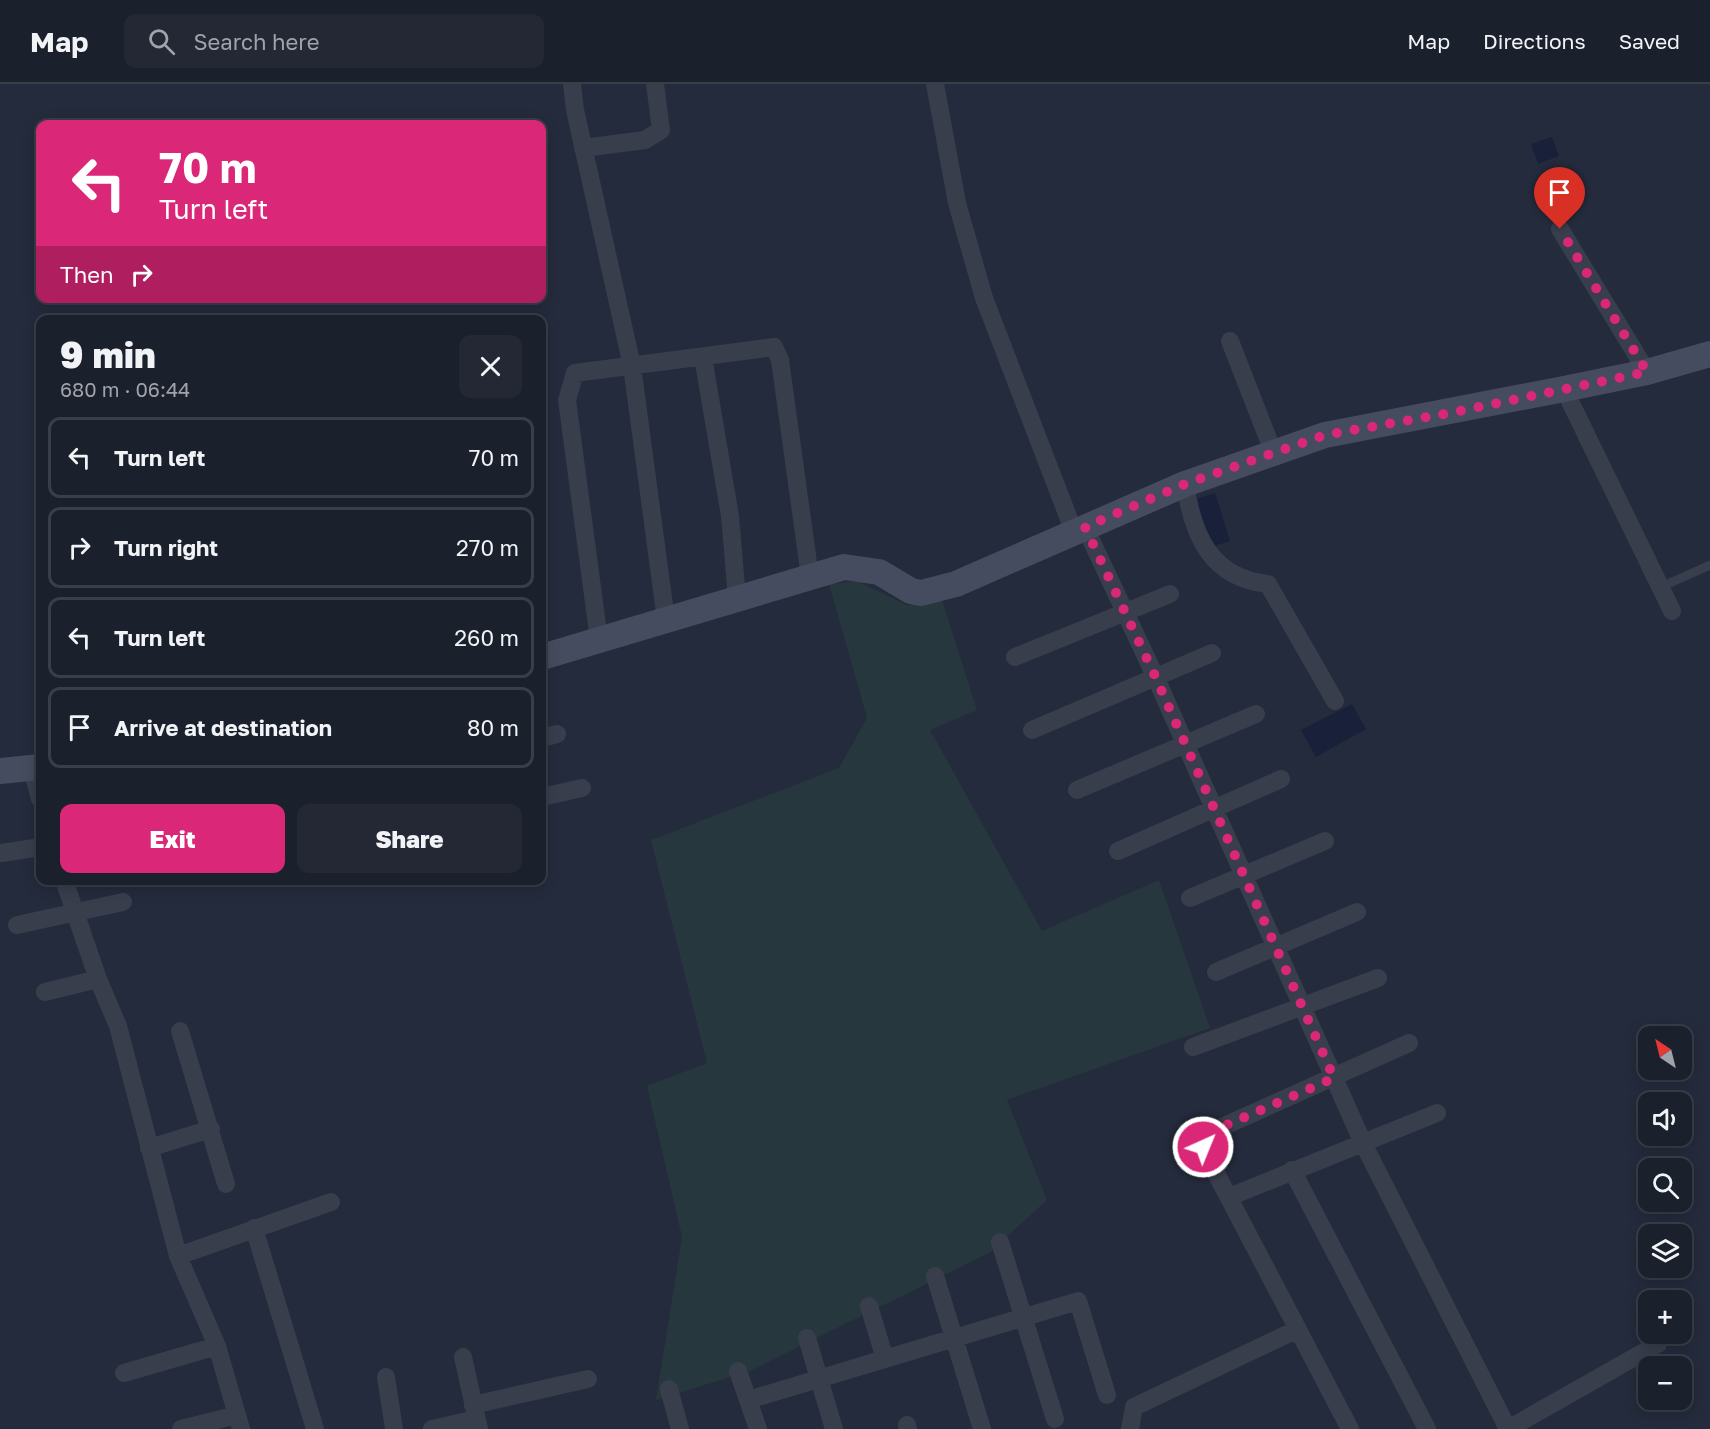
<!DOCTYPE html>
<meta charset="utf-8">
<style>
body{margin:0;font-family:"Golos Text",sans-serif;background:#242835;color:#f1f3f6;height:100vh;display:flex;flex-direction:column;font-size:22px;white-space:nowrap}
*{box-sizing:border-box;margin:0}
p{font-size:20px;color:#a0a3aa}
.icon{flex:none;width:33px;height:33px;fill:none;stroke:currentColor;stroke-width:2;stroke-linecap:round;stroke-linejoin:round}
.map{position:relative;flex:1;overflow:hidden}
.details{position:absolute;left:36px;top:231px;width:510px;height:570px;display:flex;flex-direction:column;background:#1b202d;border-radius:12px;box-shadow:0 3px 15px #0003,0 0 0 2px #393e49}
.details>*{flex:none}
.banner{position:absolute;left:36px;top:36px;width:510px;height:183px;border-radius:12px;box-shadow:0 3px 15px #0003,0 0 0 2px #393e49;background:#db2777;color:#fff;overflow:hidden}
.needle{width:39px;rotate:325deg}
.controls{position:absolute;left:1638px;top:942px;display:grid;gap:12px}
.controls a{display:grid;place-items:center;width:54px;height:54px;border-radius:12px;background:#1b202d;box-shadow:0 3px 15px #0003,0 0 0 2px #393e49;font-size:30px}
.pin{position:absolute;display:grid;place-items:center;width:51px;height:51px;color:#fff;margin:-62px -26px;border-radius:50% 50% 50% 0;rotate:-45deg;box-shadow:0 0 6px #0007}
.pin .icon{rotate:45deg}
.me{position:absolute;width:66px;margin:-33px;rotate:44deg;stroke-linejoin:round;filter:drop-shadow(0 0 4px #0008)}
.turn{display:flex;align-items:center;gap:21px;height:126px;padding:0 24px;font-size:27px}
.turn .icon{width:78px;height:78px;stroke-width:2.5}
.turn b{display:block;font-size:42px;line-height:51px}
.then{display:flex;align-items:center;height:57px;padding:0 24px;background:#0003;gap:12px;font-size:22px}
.round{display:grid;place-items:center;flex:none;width:63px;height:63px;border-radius:12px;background:#242835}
.head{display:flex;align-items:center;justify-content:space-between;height:102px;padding:0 24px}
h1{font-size:36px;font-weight:800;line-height:45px}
.cta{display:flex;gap:12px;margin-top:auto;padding:12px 24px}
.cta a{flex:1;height:69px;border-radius:12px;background:#db2777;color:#fff;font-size:24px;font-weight:800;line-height:69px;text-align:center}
.cta a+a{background:#242835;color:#f1f3f6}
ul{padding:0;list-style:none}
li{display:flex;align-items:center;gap:18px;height:81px;margin:0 12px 9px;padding:0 12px;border:3px solid #393e49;border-radius:12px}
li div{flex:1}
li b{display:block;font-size:22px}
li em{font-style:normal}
header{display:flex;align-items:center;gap:36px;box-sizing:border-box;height:84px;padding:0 30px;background:#1b202d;border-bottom:2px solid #393e49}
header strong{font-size:28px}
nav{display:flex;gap:33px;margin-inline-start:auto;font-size:21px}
.search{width:420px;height:54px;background:#242835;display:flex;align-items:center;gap:15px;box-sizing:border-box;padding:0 21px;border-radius:12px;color:#a0a3aa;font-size:22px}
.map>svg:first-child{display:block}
.green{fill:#26383d}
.water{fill:#182139}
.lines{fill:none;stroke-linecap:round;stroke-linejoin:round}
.lane{stroke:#383e4c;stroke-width:9}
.street{stroke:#383e4c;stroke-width:18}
.secondary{stroke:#464c5f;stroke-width:26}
.route{stroke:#db2777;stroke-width:10;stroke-dasharray:0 18}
</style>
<header>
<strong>Map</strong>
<div class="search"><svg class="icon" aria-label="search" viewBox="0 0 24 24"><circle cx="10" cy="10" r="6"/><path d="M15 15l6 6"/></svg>Search here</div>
<nav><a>Map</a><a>Directions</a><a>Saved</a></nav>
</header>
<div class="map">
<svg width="1710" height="1345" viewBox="0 0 1710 1345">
<rect width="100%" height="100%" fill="#242b3c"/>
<path class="green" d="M 857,497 L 907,521 L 942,516 L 977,626 L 930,646 L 1042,847 L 1159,796 L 1210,944 L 1007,1016 L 1047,1116 L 989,1169 L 750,1287 L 656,1316 L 682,1153 L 647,1002 L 707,979 L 651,756 L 839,684 L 867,634 L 829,500 Z"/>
<path class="water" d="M 1552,53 L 1559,72 L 1538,80 L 1531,60 Z
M 1215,409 L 1230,457 L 1211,463 L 1196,415 Z
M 1352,620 L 1366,645 L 1316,673 L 1301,646 Z"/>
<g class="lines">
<path class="lane" d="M 1661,503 L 1710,481"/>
<path class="street" d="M 572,0 L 575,26 L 632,282 L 666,536
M 935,0 L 957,119 L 984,214 L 1074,448
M 583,64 L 645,56 L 661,46 L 655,0
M 1560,145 L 1647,288
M 1230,257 L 1274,370
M 703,273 L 730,432 L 737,515
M 1564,305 L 1672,527
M 1185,400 C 1193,452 1211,494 1268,500 L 1335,617
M 1085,443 L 1155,592 L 1363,1059 L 1508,1345
M 599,556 L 567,316 L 575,289 L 774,263 L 780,276 L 810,493
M 1015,573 L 1170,510
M 1032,646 L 1212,569
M 542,654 L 557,650
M 32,685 L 40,715
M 1077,706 L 1256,630
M 542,713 L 582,704
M 1118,767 L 1281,695
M 2,769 L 40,763
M 64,796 L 98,895 L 118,942 L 178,1172 L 217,1262 L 241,1345
M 1190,814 L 1325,757
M 17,841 L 123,818
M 1216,888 L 1357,828
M 45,908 L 98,895
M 180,947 L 226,1100
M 1193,963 L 1378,894
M 149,1064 L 211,1045
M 1292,1086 L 1427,1345
M 1229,1113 L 1437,1029
M 254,1144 L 315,1345
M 1000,1158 L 1055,1335
M 178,1172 L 331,1118
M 935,1192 L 982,1345
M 869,1222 L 885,1275
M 807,1254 L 834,1345
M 463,1273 L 479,1345
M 738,1287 L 758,1345
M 124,1289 L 217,1262
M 386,1293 L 394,1345
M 669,1305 L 680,1345
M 748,1316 L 1078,1217 L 1107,1311
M 473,1321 L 588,1295
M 907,1341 L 908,1345
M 181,1345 L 237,1331
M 432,1345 L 476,1335
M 1130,1345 L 1134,1323 L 1296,1246
M 1350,1345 L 1206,1070 L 1202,1057 L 1213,1047 L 1409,959
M 1508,1345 L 1658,1260"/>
<path class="secondary" d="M 542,573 L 844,483 L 879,488 L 911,507 L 921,509 L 956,500 L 1185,400 L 1325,351 L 1564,305 L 1647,288 L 1710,270
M 0,687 L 40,683"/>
</g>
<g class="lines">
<path class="route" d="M 1203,1063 L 1206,1052 L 1213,1047 L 1334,994 L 1155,592 L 1085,443 L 1185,400 L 1325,351 L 1450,329 L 1647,288 L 1560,145"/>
</g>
</svg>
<div class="controls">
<a><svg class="needle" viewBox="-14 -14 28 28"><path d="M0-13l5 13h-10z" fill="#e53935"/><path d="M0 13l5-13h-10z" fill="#a0a3aa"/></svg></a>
<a><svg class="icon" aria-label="sound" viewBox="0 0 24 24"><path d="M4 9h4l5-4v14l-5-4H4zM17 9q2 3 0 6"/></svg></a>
<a><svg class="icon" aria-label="search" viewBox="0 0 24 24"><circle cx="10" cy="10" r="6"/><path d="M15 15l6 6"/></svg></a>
<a><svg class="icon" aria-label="layers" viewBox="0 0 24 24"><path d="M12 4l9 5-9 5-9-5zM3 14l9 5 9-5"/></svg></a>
<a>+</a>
<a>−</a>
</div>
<div class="pin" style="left:1560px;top:145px;background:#d93025"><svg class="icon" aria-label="arrive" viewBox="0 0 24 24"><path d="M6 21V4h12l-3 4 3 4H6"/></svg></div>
<svg class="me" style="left:1203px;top:1063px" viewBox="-20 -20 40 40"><circle r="17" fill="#db2777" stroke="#fff" stroke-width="3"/><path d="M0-11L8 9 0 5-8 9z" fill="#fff"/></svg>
<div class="banner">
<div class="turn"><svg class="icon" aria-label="left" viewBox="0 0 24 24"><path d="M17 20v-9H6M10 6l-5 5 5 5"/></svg><div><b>70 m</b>Turn left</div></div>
<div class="then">Then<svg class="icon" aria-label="right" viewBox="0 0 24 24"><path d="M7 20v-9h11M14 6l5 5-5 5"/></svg></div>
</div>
<section class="details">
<div class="head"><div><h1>9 min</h1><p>680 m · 06:44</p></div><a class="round"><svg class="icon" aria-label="close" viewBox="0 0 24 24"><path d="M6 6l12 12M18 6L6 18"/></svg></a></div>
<ul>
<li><svg class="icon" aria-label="left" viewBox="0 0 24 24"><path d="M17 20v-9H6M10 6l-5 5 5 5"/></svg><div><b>Turn left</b></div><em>70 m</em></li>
<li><svg class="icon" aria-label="right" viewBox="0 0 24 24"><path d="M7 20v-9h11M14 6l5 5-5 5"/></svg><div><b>Turn right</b></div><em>270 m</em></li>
<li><svg class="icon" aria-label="left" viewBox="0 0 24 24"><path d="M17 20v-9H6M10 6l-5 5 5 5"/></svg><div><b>Turn left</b></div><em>260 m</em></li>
<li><svg class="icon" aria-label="arrive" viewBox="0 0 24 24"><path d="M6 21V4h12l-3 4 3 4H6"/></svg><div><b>Arrive at destination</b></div><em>80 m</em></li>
</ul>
<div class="cta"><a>Exit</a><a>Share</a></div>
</section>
</div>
